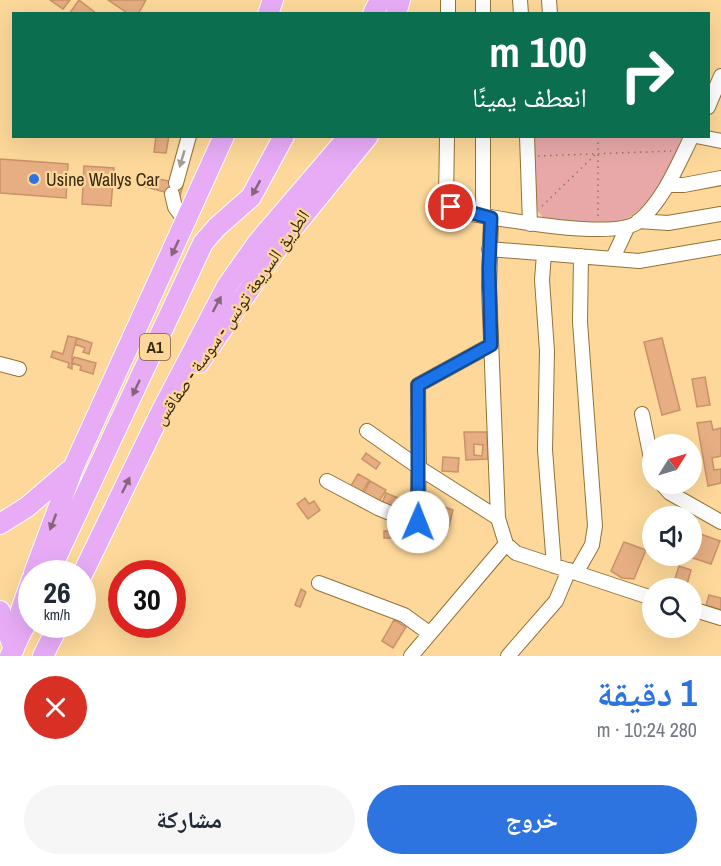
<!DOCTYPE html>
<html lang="ar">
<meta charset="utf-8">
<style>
body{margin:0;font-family:"Archivo Narrow","Noto Naskh Arabic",sans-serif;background:#f6f6f7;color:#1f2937;direction:rtl;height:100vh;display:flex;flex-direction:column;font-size:22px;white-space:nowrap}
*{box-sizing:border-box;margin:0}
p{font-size:20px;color:#747a83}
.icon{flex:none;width:33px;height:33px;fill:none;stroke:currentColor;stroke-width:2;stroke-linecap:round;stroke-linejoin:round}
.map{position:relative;height:656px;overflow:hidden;direction:ltr}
.panel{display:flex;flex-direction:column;background:#fff;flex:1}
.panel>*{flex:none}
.guide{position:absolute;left:12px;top:12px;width:698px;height:126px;border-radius:0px;box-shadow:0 6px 24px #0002;direction:rtl;background:#0b6e4f;color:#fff;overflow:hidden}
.needle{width:39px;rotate:53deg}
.fabs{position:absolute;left:642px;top:434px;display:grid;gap:12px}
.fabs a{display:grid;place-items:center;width:60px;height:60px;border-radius:50%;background:#fff;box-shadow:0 6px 24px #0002;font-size:30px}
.speed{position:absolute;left:18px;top:560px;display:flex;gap:12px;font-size:30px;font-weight:700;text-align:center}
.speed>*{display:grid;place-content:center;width:78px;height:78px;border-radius:50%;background:#fff;box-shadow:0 6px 24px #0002;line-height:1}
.speed small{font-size:15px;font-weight:400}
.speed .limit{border:9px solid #d22;background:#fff;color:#111}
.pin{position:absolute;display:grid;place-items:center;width:51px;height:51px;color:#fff;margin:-26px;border:3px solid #fff;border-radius:50%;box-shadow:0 2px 6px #0007}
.me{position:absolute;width:66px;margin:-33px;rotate:1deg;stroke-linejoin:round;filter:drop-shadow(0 0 4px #0008)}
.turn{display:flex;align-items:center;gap:21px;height:126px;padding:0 24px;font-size:27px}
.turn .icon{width:78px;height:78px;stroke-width:2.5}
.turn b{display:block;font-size:42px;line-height:51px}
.round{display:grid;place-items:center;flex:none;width:63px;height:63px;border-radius:32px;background:#f6f6f7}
.headline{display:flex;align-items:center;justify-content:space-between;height:102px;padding:0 24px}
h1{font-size:36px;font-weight:700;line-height:45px;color:#2e74e0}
.cta{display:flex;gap:12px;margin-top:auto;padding:12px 24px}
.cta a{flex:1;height:69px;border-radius:36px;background:#2e74e0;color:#fff;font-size:24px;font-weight:700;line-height:69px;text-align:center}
.cta a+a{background:#f6f6f7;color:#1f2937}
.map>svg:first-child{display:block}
.green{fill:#e8a8a8}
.building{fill:#e6ae82;stroke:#c99267;stroke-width:1.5;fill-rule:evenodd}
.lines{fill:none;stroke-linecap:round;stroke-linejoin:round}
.minor-casing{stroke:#947236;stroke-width:16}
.highway-casing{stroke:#fff;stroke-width:22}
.path{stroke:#91794f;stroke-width:1.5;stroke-dasharray:1.5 4.5;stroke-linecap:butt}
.minor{stroke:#fff;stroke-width:14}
.highway{stroke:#e8acf7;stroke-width:20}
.oneway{fill:#a59f94}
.oneway2{fill:#876478}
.route-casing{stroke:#114b97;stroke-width:15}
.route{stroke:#1a73e8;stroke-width:10}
.poi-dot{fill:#2e74e0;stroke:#fdd89a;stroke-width:2}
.labels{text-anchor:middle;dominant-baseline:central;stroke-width:4.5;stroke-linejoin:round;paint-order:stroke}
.shield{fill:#fdd89a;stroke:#735e3a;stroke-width:1.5}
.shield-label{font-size:16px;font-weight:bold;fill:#382a11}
.poi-label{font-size:18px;fill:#382a11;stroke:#fdd89a;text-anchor:start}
.street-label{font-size:18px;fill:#382a11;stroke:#fdd89a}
</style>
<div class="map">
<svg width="721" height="656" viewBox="0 0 721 656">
<rect width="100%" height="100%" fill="#fdd89a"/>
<path class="green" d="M 534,137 L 688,137 C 669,167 653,212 616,223 L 546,221 L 535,208 Z"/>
<path class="building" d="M 50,0 L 70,0 L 63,9 Z
M 79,0 L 97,14 L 69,14 Z
M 108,0 L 146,0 L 138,14 L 129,14 Z
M 156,136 L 169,136 L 166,153 L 154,152 Z
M 0,159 L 68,164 L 66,198 L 0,193 Z
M 84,166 L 114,168 L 111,206 L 82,204 Z
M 145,175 L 183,185 L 180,196 L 142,186 Z
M 68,336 L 77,338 L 72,356 L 72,369 L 68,367 L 69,363 L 51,357 L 53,351 L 63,354 Z
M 77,338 L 92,343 L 89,354 L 83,352 L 85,348 L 75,344 Z
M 662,338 L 680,410 L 662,415 L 644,342 Z
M 74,357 L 96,363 L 93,374 L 80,370 L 81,366 L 72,363 Z
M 705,377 L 710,405 L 697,407 L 692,379 Z
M 711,421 L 713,430 L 721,428 L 721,456 L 712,458 L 714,470 L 721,469 L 721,483 L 708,486 L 697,423 Z
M 464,432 L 487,432 L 488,459 L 466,460 ZM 474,444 L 483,445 L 482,456 L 474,455 Z
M 366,453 L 380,463 L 376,469 L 362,459 Z
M 443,457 L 459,458 L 458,472 L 442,471 Z
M 358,474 L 369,480 L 360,496 L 349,489 Z
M 370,481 L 386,490 L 378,503 L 363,495 Z
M 386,493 L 398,498 L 393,511 L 381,506 Z
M 305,498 L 309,504 L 314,501 L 320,510 L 308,519 L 297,504 Z
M 441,506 L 453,510 L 449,526 L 436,523 Z
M 424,509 L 438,512 L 436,523 L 422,520 Z
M 652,520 L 652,544 L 645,541 Z
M 384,531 L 400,531 L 400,538 L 384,538 Z
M 692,531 L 720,541 L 711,564 L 684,555 L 692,555 Z
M 624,542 L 646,550 L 634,579 L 622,578 L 611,571 Z
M 679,566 L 691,570 L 686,588 L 672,588 Z
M 301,589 L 306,592 L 300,607 L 295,605 Z
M 709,595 L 721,598 L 721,610 L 706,605 Z
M 394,620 L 406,627 L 393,648 L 382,641 Z"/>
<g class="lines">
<defs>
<path id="minor" d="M 520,0 L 521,14
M 549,0 L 550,14
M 448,14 L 448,0
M 483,14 L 483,0
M 708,107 L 721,76
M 447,136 L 446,200 L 456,211 C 489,217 613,241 638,222 C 664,200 677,166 692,136
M 527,136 L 530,224
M 696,136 L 721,141
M 176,183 L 189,136
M 668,185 L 684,185 L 721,178
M 172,194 L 175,207 L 186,222
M 483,216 L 483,136
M 491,217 L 489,288 L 498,518 L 506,544 L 516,553 L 652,598
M 638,221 L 668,223 L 721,214
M 489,249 L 639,261 L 721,247
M 544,254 L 542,280 L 547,351 L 545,450 L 554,566
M 613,258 L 627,228
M 0,364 L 19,369
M 642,414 L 652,463
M 367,431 L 424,471 L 498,518
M 327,481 L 378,508 L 417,524 L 419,469 L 418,385 L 491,345
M 661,483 L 670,493 L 721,522
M 576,573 L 592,545 L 595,526 L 580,322 L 581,256
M 319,583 L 404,615 L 429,633
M 692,609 L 721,618
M 411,656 L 506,544
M 508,656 L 556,601 L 569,570"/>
<path id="highway" d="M 268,14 L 273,0
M 373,14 L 380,0
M 396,14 L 400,0
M 199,363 L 281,243 L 368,136
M 0,524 L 27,507 L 70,470
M 34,573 L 74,466 L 224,136
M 49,573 L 203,243 L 217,227 L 251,197 L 284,136
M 82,575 L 161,412 L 227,286 L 258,242 L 349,136
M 0,611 L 14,649
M 24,628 L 21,610 L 32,579
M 10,656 L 29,616
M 43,656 L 59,624"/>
</defs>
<use href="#minor" class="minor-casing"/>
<use href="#highway" class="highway-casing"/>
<path class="path" d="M 538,156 L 671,151
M 542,206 L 595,155
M 598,216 L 598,136"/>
<use href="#minor" class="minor"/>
<use href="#highway" class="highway"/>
</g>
<defs><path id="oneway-solid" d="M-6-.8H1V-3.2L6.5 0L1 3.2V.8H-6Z" transform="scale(1.5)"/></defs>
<use class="oneway" href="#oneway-solid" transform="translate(182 159) rotate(106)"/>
<g class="oneway2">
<use href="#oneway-solid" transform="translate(256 188) rotate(119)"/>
<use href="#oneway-solid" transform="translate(175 248) rotate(115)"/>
<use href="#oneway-solid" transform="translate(217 304) rotate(-62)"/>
<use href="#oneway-solid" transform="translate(136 388) rotate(115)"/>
<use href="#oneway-solid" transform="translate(126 485) rotate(-64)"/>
<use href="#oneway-solid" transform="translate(53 522) rotate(111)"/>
</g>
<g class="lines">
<defs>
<path id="route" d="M 418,522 L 418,385 L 491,345 L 489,268 L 491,218 L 451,207"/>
</defs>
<use href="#route" class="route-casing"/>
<use href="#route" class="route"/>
</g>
<circle class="poi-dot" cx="34" cy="179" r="6"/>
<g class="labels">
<rect class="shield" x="140" y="334" width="30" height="26" rx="4.5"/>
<g class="shield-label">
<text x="155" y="347">A1</text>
</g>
<g class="poi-label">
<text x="46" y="179">Usine Wallys Car</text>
</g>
<g class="street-label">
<text transform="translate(231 317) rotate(-55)">الطريق السريعة تونس - سوسة - صفاقس</text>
</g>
</g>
</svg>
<div class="fabs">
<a><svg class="needle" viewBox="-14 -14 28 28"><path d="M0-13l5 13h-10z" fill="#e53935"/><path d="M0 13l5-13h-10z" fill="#747a83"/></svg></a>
<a><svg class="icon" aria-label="sound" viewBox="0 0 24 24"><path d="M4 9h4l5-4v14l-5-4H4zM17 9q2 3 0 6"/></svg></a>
<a><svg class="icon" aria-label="search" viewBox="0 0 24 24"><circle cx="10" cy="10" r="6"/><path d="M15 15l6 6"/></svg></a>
</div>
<div class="speed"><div>26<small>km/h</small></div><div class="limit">30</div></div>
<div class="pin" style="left:451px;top:207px;background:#d93025"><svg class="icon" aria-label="arrive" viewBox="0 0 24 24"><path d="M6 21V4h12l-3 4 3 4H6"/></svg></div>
<svg class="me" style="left:418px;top:522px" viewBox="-20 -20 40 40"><circle r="19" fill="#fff"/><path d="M0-13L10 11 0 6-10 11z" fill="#1a73e8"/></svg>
<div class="guide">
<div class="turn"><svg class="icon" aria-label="right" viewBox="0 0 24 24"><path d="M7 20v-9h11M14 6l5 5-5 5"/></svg><div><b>100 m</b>انعطف يمينًا</div></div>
</div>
</div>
<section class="panel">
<div class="headline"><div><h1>1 دقيقة</h1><p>280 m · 10:24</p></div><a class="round" style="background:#d93025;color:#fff"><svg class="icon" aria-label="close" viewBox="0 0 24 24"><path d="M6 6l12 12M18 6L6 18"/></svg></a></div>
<div class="cta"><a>خروج</a><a>مشاركة</a></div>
</section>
